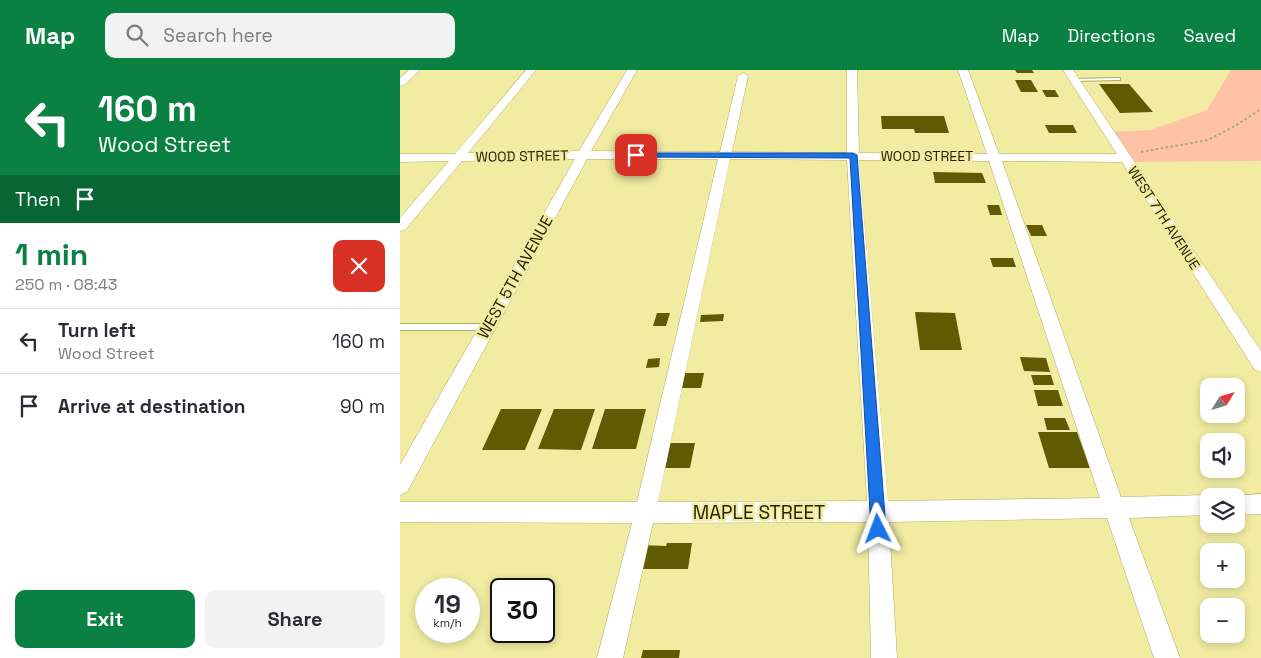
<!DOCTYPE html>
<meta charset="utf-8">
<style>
body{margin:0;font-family:"Space Grotesk",sans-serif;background:#f2f2f3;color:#2b2b33;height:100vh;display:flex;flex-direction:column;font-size:19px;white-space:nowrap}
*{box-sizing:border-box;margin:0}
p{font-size:16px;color:#7c7c81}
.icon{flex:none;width:28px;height:28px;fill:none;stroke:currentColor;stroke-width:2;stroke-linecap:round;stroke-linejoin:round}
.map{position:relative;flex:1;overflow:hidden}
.panel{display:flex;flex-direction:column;background:#fff;width:400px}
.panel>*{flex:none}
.banner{background:#0b8043;color:#fff;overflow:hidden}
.needle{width:32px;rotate:53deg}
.controls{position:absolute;left:800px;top:308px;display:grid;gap:10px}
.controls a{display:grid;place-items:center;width:45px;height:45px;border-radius:10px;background:#fff;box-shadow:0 2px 8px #0003;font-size:25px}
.speed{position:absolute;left:15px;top:508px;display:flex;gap:10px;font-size:25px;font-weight:700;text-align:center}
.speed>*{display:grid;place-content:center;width:65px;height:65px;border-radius:50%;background:#fff;box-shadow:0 2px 8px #0003;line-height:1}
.speed small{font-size:12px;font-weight:400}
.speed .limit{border:2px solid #111;border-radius:8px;background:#fff;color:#111}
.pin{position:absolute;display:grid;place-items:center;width:42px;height:42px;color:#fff;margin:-21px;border-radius:10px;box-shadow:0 2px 8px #0006}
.me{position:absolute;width:55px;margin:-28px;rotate:357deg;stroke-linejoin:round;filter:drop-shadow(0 0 4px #0008)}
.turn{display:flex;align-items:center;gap:18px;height:105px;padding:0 15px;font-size:22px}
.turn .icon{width:65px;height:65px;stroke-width:2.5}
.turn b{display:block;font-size:35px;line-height:42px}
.then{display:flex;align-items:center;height:48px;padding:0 15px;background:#0003;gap:10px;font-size:19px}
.round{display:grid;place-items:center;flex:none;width:52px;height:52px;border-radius:10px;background:#f2f2f3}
.head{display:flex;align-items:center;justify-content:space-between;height:85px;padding:0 15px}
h1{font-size:30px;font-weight:600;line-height:38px;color:#0b8043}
.action{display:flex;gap:10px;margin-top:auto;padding:10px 15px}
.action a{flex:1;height:58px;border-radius:10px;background:#0b8043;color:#fff;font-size:20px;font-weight:600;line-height:58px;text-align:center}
.action a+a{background:#f2f2f3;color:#2b2b33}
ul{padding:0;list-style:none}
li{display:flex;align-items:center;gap:15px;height:65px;padding:0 15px;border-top:1px solid #e1e1e2}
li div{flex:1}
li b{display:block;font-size:19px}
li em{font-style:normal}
header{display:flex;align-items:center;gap:30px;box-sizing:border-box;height:70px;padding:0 25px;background:#0b8043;color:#fff}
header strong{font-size:24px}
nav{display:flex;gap:28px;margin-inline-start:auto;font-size:18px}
.search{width:350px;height:45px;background:#f2f2f3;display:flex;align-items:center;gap:12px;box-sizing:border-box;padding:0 18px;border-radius:10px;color:#7c7c81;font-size:19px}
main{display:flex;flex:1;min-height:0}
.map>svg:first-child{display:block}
.green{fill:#fec2a7}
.building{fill:#605a04}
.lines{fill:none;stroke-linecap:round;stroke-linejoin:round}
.lane-casing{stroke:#b1ab63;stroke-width:2}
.street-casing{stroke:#b1ab63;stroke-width:1}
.path{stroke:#ada96d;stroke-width:2;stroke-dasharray:2.5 2.5;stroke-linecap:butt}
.lane{fill:#fff;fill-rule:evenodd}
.street{fill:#fff;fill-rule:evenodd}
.route{fill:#1a73e8;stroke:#114b97}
.labels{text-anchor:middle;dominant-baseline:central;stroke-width:5;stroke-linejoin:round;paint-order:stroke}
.far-street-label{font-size:14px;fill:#262305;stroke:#f1eca1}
.street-label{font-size:16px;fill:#262305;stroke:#f1eca1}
.near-street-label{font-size:19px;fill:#262305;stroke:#f1eca1}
</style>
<header>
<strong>Map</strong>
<div class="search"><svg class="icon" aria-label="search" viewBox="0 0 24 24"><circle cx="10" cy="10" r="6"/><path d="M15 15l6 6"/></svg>Search here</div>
<nav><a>Map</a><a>Directions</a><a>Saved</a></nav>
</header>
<main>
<section class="panel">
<div class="banner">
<div class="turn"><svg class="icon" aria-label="left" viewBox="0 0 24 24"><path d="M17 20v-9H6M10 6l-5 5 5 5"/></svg><div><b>160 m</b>Wood Street</div></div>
<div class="then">Then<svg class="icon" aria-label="arrive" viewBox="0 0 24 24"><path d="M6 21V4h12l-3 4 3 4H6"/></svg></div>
</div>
<div class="head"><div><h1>1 min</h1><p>250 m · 08:43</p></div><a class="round" style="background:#d93025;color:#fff"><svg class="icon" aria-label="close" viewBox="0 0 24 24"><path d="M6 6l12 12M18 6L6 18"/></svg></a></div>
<ul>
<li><svg class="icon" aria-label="left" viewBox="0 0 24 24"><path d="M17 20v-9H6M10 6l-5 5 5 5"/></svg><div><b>Turn left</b><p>Wood Street</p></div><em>160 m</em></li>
<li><svg class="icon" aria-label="arrive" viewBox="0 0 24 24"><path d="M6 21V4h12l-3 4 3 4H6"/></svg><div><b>Arrive at destination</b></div><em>90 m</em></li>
</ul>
<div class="action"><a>Exit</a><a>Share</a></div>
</section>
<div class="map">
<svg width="861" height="588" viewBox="0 0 861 588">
<rect width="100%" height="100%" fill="#f1eca1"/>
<path class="green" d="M 831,0 L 861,0 L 861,91 L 728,92 L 708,62 L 751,60 L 807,40 Z"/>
<path class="building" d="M 615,0 L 632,0 L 634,3 L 617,3 Z
M 615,10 L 631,10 L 638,22 L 621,22 Z
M 699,14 L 729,14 L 753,42 L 720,43 Z
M 642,20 L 655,20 L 659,27 L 646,27 Z
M 481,46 L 544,46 L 549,63 L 515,63 L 514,59 L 482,59 Z
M 645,55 L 673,55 L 677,63 L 649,63 Z
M 533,102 L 582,103 L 586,113 L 535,113 Z
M 587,135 L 599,135 L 602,145 L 590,145 Z
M 626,155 L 642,155 L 647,166 L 631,166 Z
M 590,188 L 613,188 L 616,197 L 593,197 Z
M 515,242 L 555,243 L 562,280 L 520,280 Z
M 257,243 L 270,243 L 266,256 L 253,256 Z
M 324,244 L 323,251 L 300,252 L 301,245 Z
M 620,287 L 646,288 L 650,302 L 624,301 Z
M 260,288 L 259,297 L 246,298 L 248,289 Z
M 284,303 L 304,303 L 301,318 L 281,318 Z
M 631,305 L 651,305 L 654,315 L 634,315 Z
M 634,320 L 658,320 L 663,336 L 638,336 Z
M 101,339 L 142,339 L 125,380 L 82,380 Z
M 154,339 L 195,339 L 181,380 L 138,379 Z
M 205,339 L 246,339 L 236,379 L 192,379 Z
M 644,348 L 665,348 L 670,360 L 647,360 Z
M 638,362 L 677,362 L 690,398 L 649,398 Z
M 266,373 L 295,373 L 290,398 L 260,398 Z
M 267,473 L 292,473 L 288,499 L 236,499 L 241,475 L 266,476 Z
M 243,580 L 280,580 L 279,588 L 241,588 Z"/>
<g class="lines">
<defs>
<path id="lane" d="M 718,8 L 720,8 L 720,10 L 675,11 L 673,10 L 675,9 Z
M 0,254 L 88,254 L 92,257 L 88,260 L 0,260 Z"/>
<path id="street" d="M 9,0 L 20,0 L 4,15 L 0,16 L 0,8 Z
M 126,0 L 136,0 L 68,83 L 179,81 L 227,0 L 237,0 L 191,81 L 320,82 L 338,6 L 343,3 L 348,6 L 332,82 L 447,83 L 447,0 L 457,0 L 459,83 L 587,84 L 558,0 L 568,0 L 599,84 L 717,84 L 663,0 L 673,0 L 861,281 L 861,302 L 855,300 L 722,92 L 602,91 L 721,427 L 809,425 L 813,426 L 809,426 L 809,445 L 729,448 L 780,588 L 754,588 L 707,448 L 489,452 L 497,588 L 471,588 L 468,452 L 253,453 L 223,588 L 197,588 L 232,453 L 0,452 L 0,432 L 237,432 L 318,89 L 187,89 L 7,422 L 0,425 L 0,395 L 175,89 L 62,91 L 5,160 L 0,161 L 0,148 L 49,91 L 0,92 L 0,84 L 55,84 ZM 330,89 L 447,90 L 467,431 L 258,432 ZM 459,90 L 589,91 L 700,428 L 488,431 Z
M 861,424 L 861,444 L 836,445 L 836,426 L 832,426 Z"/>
</defs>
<use href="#lane" class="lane-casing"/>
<use href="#street" class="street-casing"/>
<path class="path" d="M 741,82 L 808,70 L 835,56 L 861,39"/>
<use href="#lane" class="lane"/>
<use href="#street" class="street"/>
</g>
<path class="route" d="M 234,83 L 453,83 L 457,85 L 486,459 L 484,464 L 478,466 L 473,464 L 471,459 L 450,88 L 236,87 L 234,86 Z"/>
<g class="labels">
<g class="far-street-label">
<text transform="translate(122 86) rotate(-1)">WOOD STREET</text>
<text x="527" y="86">WOOD STREET</text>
<text transform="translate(764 148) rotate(57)">WEST 7TH AVENUE</text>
</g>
<g class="street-label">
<text transform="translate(115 207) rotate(-61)">WEST 5TH AVENUE</text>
</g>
<g class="near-street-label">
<text x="359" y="442">MAPLE STREET</text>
</g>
</g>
</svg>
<div class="controls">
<a><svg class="needle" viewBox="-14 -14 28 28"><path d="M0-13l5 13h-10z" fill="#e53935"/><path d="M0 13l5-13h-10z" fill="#7c7c81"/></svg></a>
<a><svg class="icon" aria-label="sound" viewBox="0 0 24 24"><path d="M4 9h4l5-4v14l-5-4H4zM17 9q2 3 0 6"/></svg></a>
<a><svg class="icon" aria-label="layers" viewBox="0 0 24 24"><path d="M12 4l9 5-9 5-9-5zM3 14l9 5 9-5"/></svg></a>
<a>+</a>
<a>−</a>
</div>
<div class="speed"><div>19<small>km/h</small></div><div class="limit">30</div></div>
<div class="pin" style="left:236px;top:85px;background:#d93025"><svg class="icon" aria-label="arrive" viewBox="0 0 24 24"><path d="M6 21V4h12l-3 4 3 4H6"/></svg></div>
<svg class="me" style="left:478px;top:459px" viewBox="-20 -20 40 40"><path d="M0-17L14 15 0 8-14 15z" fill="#1a73e8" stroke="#fff" stroke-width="4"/></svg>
</div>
</main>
